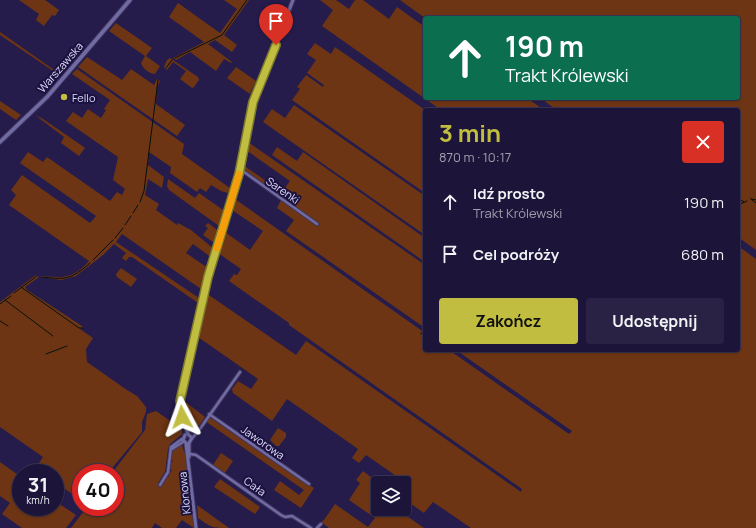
<!DOCTYPE html>
<html lang="pl">
<meta charset="utf-8">
<style>
body{margin:0;font-family:Manrope,sans-serif;background:#292244;color:#f1f3f6;height:100vh;display:flex;flex-direction:column;font-size:15px;white-space:nowrap}
*{box-sizing:border-box;margin:0}
p{font-size:13px;color:#a09fae}
.icon{flex:none;width:22px;height:22px;fill:none;stroke:currentColor;stroke-width:2;stroke-linecap:round;stroke-linejoin:round}
.map{position:relative;flex:1;overflow:hidden}
.details{position:absolute;left:423px;top:108px;width:317px;height:244px;display:flex;flex-direction:column;background:#1c1539;border-radius:4px;box-shadow:0 1px 3px #0004,0 0 0 1px #3a3453}
.details>*{flex:none}
.hud{position:absolute;left:423px;top:16px;width:317px;height:84px;border-radius:4px;box-shadow:0 1px 3px #0004,0 0 0 1px #3a3453;background:#0b6e4f;color:#fff;overflow:hidden}
.fabs{position:absolute;left:371px;top:476px;display:grid;gap:8px}
.fabs a{display:grid;place-items:center;width:40px;height:40px;border-radius:4px;background:#1c1539;box-shadow:0 1px 3px #0004,0 0 0 1px #3a3453;font-size:20px}
.speed{position:absolute;left:12px;top:464px;display:flex;gap:8px;font-size:20px;font-weight:700;text-align:center}
.speed>*{display:grid;place-content:center;width:52px;height:52px;border-radius:50%;background:#1c1539;box-shadow:0 1px 3px #0004,0 0 0 1px #3a3453;line-height:1}
.speed small{font-size:10px;font-weight:400}
.speed .limit{border:6px solid #d22;background:#fff;color:#111}
.pin{position:absolute;display:grid;place-items:center;width:34px;height:34px;color:#fff;margin:-41px -17px;border-radius:50% 50% 50% 0;rotate:-45deg;box-shadow:0 0 4px #0007}
.pin .icon{rotate:45deg}
.me{position:absolute;width:44px;margin:-22px;rotate:356deg;stroke-linejoin:round;filter:drop-shadow(0 0 3px #0008)}
.turn{display:flex;align-items:center;gap:14px;height:84px;padding:0 16px;font-size:18px}
.turn .icon{width:52px;height:52px;stroke-width:2.5}
.turn b{display:block;font-size:28px;line-height:34px}
.round{display:grid;place-items:center;flex:none;width:42px;height:42px;border-radius:4px;background:#292244}
.summary{display:flex;align-items:center;justify-content:space-between;height:68px;padding:0 16px}
h1{font-size:24px;font-weight:700;line-height:30px;color:#c1bd40}
.primary-button{display:flex;gap:8px;margin-top:auto;padding:8px 16px}
.primary-button a{flex:1;height:46px;border-radius:4px;background:#c1bd40;color:#111;font-size:16px;font-weight:700;line-height:46px;text-align:center}
.primary-button a+a{background:#292244;color:#f1f3f6}
ul{padding:0;list-style:none}
li{display:flex;align-items:center;gap:12px;height:52px;padding:0 16px}
li div{flex:1}
li b{display:block;font-size:15px}
li em{font-style:normal}
.map>svg:first-child{display:block}
.green{fill:#6d3514}
.lines{fill:none;stroke-linecap:round;stroke-linejoin:round}
.stream{stroke:#05110c;stroke-width:1}
.minor-casing{stroke:#413761;stroke-width:4.5}
.tertiary-casing{stroke:#413761;stroke-width:5}
.secondary-casing{stroke:#413761;stroke-width:5.5}
.minor{stroke:#706ba2;stroke-width:2.5}
.tertiary{stroke:#706ba2;stroke-width:3}
.secondary{stroke:#706ba2;stroke-width:3.5}
.route-casing{stroke:#7d7b2a;stroke-width:10}
.route{stroke:#c1bd40;stroke-width:7}
.slow{stroke:#f59e0b;stroke-width:7}
.poi-dot{fill:#c1bd40;stroke:#1c1240;stroke-width:1.5}
.labels{text-anchor:middle;dominant-baseline:central;stroke-width:4;stroke-linejoin:round;paint-order:stroke}
.street-label{font-size:11px;fill:#deddfc;stroke:#1c1240}
.poi-label{font-size:11px;fill:#deddfc;stroke:#1c1240;text-anchor:start}
</style>
<div class="map">
<svg width="756" height="528" viewBox="0 0 756 528">
<rect width="100%" height="100%" fill="#251c4c"/>
<path class="green" d="M 19,0 L 45,0 L 59,10 L 55,16 L 52,15 L 44,26 L 36,20 L 39,14 Z
M 224,0 L 249,0 L 224,35 L 237,45 L 232,52 L 215,40 L 208,44 L 232,62 L 231,63 L 224,59 L 216,71 L 190,52 L 176,60 L 173,58 L 204,42 L 169,17 L 178,3 L 220,33 L 237,9 Z
M 320,0 L 336,0 L 349,9 L 355,0 L 363,0 L 389,19 L 397,7 L 425,27 L 425,98 L 527,98 L 544,110 L 441,110 L 322,26 L 333,10 Z
M 400,0 L 756,0 L 756,250 L 738,237 L 738,110 L 557,110 L 540,98 L 738,98 L 738,18 L 425,18 Z
M 116,23 L 152,48 L 146,56 L 160,66 L 155,74 C 150,74 142,68 141,63 L 145,56 L 109,31 Z
M 0,32 L 60,74 L 59,75 L 0,35 Z
M 315,43 L 331,54 L 335,47 L 425,110 L 425,193 L 292,100 L 300,89 L 297,87 L 306,75 L 323,87 L 324,85 L 307,73 L 316,60 L 307,54 Z
M 87,57 L 122,80 L 131,69 L 154,85 L 157,79 L 160,81 L 157,87 L 156,104 L 185,125 L 177,136 L 78,67 Z
M 170,58 L 198,77 L 199,80 L 194,87 L 192,88 L 180,79 L 186,71 L 173,62 L 167,70 L 164,67 L 167,60 Z
M 236,67 L 256,81 L 250,94 L 227,78 Z
M 77,69 L 184,144 L 182,154 L 230,188 L 228,193 L 221,191 L 211,185 L 206,192 L 200,188 L 197,192 L 170,173 L 171,167 L 149,152 L 148,165 L 164,177 L 162,188 L 148,179 L 145,195 L 159,204 L 156,210 L 177,225 L 178,223 L 191,230 L 214,249 L 212,258 L 193,244 L 186,253 L 205,266 L 208,265 L 201,289 L 122,234 L 116,242 L 199,298 L 198,303 L 132,257 L 129,257 L 126,261 L 122,258 L 126,253 L 114,244 L 103,255 L 76,276 L 61,280 L 41,277 L 42,276 C 64,278 73,279 89,261 L 9,205 L 16,195 L 11,190 L 22,175 L 90,223 L 96,216 L 20,163 L 28,152 L 43,162 L 47,157 L 110,201 L 117,192 L 122,195 L 125,189 L 113,180 L 118,157 L 66,121 L 73,112 L 82,118 L 88,109 L 101,118 L 106,110 L 104,109 L 110,100 L 72,74 Z
M 0,101 L 21,115 L 16,120 L 0,109 Z
M 294,105 L 425,196 L 425,235 L 263,122 L 272,109 L 285,118 Z
M 35,115 L 43,119 L 81,145 L 85,148 L 79,156 L 61,143 L 64,137 Z
M 248,142 L 425,265 L 425,328 L 286,231 L 294,220 L 277,208 L 281,200 L 242,172 L 243,165 L 282,192 L 290,181 L 246,150 Z
M 277,147 L 297,161 L 303,152 L 425,238 L 425,262 L 272,155 Z
M 168,179 L 195,198 L 199,193 L 226,212 L 222,225 L 219,226 L 169,190 L 167,186 Z
M 235,199 L 425,333 L 425,350 L 449,350 L 569,434 L 572,431 L 456,350 L 738,350 L 738,246 L 756,259 L 756,528 L 471,528 L 433,502 L 424,513 L 404,499 L 404,483 L 401,483 L 402,480 L 366,455 L 359,463 L 352,458 L 358,449 L 287,399 L 272,421 L 233,393 L 232,389 L 238,381 L 251,389 L 258,379 L 198,337 L 206,293 L 296,355 L 306,341 L 521,492 L 522,489 L 289,325 L 289,323 L 229,281 L 234,274 L 237,275 L 241,269 L 218,253 L 225,232 L 250,250 L 263,231 L 232,210 Z
M 208,223 C 219,231 220,230 216,244 L 203,235 L 208,228 L 205,226 Z
M 121,268 L 137,279 L 131,287 L 117,277 L 116,274 Z
M 36,275 L 39,277 L 25,287 L 27,290 L 82,326 L 83,328 L 80,329 L 93,338 L 86,349 L 87,362 L 127,390 L 137,396 L 146,407 L 146,412 L 142,422 L 142,432 L 108,473 L 81,473 L 81,500 L 55,482 L 55,473 L 42,473 L 35,469 L 43,457 L 0,427 L 0,302 Z
M 183,400 L 205,417 L 199,426 L 186,417 L 189,432 L 183,409 Z
M 156,411 L 182,429 L 182,434 L 170,444 L 168,449 L 165,472 L 158,483 L 161,485 L 167,477 L 169,477 L 168,475 L 172,470 L 170,469 L 171,462 L 173,462 L 171,459 L 173,449 L 182,445 L 186,457 L 194,528 L 182,520 L 176,528 L 162,528 L 155,523 L 152,528 L 71,528 L 87,507 L 115,507 L 115,473 L 112,473 L 145,430 L 147,414 Z
M 209,417 L 314,488 L 301,508 L 274,490 L 280,481 L 299,495 L 304,490 L 205,421 Z
M 278,428 L 286,433 L 286,437 L 279,446 L 276,446 L 270,440 Z
M 221,453 L 233,461 L 225,473 L 213,465 Z
M 0,462 L 21,477 L 21,507 L 55,507 L 55,501 L 76,515 L 66,528 L 22,528 L 2,514 L 10,503 L 0,496 Z
M 363,471 L 375,480 L 375,486 L 378,492 L 376,494 L 378,495 L 378,509 L 397,509 L 424,528 L 329,528 L 321,522 L 324,520 L 335,504 L 368,527 L 375,518 L 349,500 L 360,483 L 356,480 Z
M 220,479 L 260,507 L 255,514 L 214,487 Z
M 197,505 L 229,528 C 212,528 212,528 198,518 Z"/>
<g class="lines">
<path class="stream" d="M 175,58 L 222,35 L 247,0
M 166,68 L 172,60
M 738,198 L 744,202
M 751,199 L 756,203
M 751,199 L 756,200
M 140,202 L 144,191 L 158,80
M 738,205 L 747,201
M 133,213 L 138,205
M 125,225 L 131,216
M 115,238 L 123,228
M 93,260 L 113,240
M 42,277 C 66,280 72,279 90,263
M 21,287 L 79,328 L 83,328
M 14,293 L 37,276
M 5,300 L 53,336
M 0,304 L 11,296
M 0,321 L 8,326
M 421,334 L 423,331
M 46,354 L 67,346"/>
<defs>
<path id="minor" d="M 240,169 L 317,224
M 209,414 L 309,484
M 192,438 L 197,433 L 240,372
M 172,449 L 183,442
M 190,454 L 196,455 L 281,515 L 285,517 L 292,516 L 311,528
M 160,485 L 168,472 L 171,447 L 182,439
M 317,528 L 321,524"/>
<path id="tertiary" d="M 185,435 L 183,440 L 187,444
M 186,444 L 196,528
M 189,457 L 189,443 L 192,438 L 188,434 L 184,423 L 180,401 L 208,277 L 235,190 L 253,102 L 293,0"/>
<path id="secondary" d="M 0,142 L 47,97 L 130,0"/>
</defs>
<use href="#minor" class="minor-casing"/>
<use href="#tertiary" class="tertiary-casing"/>
<use href="#secondary" class="secondary-casing"/>
<use href="#minor" class="minor"/>
<use href="#tertiary" class="tertiary"/>
<use href="#secondary" class="secondary"/>
</g>
<g class="lines">
<defs>
<path id="route" d="M 182,417 L 180,401 L 208,277 L 239,174 L 253,102 L 276,45"/>
</defs>
<use href="#route" class="route-casing"/>
<use href="#route" class="route"/>
<path class="slow" d="M 217,248 L 239,174"/>
</g>
<circle class="poi-dot" cx="64" cy="97" r="4"/>
<g class="labels">
<g class="street-label">
<text transform="translate(60 67) rotate(-49)">Warszawska</text>
<text transform="translate(283 190) rotate(35)">Sarenki</text>
<text transform="translate(263 442) rotate(35)">Jaworowa</text>
<text transform="translate(255 486) rotate(36)">Cała</text>
<text transform="translate(184 493) rotate(-96)">Klonowa</text>
</g>
<g class="poi-label">
<text x="72" y="97">Fello</text>
</g>
</g>
</svg>
<div class="fabs">
<a><svg class="icon" aria-label="layers" viewBox="0 0 24 24"><path d="M12 4l9 5-9 5-9-5zM3 14l9 5 9-5"/></svg></a>
</div>
<div class="speed"><div>31<small>km/h</small></div><div class="limit">40</div></div>
<div class="pin" style="left:276px;top:45px;background:#d93025"><svg class="icon" aria-label="arrive" viewBox="0 0 24 24"><path d="M6 21V4h12l-3 4 3 4H6"/></svg></div>
<svg class="me" style="left:182px;top:417px" viewBox="-20 -20 40 40"><path d="M0-17L14 15 0 8-14 15z" fill="#c1bd40" stroke="#fff" stroke-width="4"/></svg>
<div class="hud">
<div class="turn"><svg class="icon" aria-label="ahead" viewBox="0 0 24 24"><path d="M12 20V5M6 11l6-6 6 6"/></svg><div><b>190 m</b>Trakt Królewski</div></div>
</div>
<section class="details">
<div class="summary"><div><h1>3 min</h1><p>870 m · 10:17</p></div><a class="round" style="background:#d93025;color:#fff"><svg class="icon" aria-label="close" viewBox="0 0 24 24"><path d="M6 6l12 12M18 6L6 18"/></svg></a></div>
<ul>
<li><svg class="icon" aria-label="ahead" viewBox="0 0 24 24"><path d="M12 20V5M6 11l6-6 6 6"/></svg><div><b>Idź prosto</b><p>Trakt Królewski</p></div><em>190 m</em></li>
<li><svg class="icon" aria-label="arrive" viewBox="0 0 24 24"><path d="M6 21V4h12l-3 4 3 4H6"/></svg><div><b>Cel podróży</b></div><em>680 m</em></li>
</ul>
<div class="primary-button"><a>Zakończ</a><a>Udostępnij</a></div>
</section>
</div>
